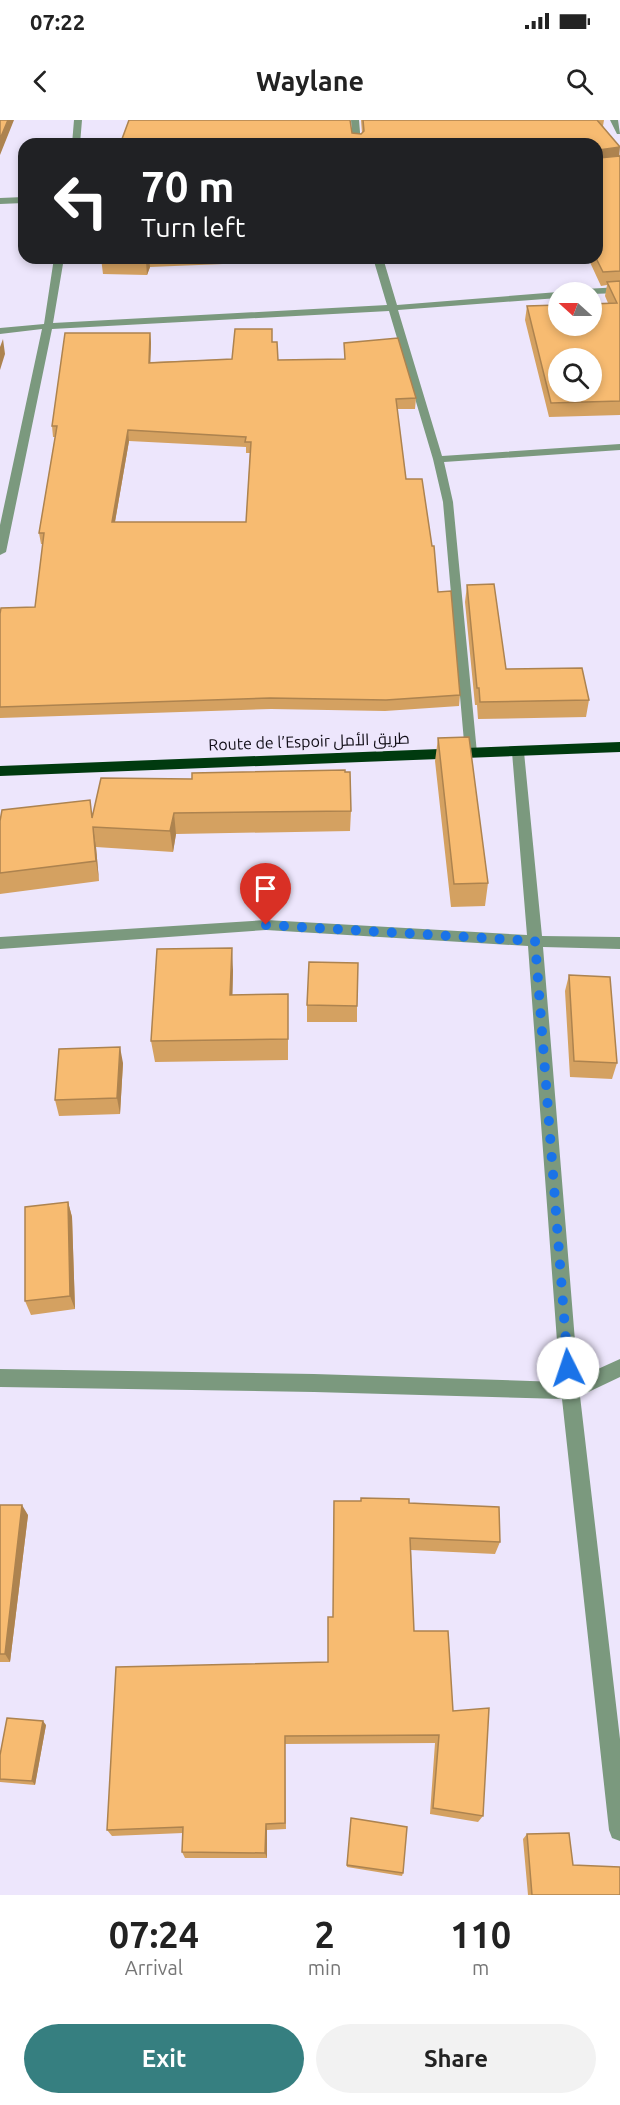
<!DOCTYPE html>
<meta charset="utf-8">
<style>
body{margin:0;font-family:Ubuntu,Cairo,sans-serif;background:#f2f2f2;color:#222;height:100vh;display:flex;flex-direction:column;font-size:22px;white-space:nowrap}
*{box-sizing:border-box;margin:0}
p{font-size:20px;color:#767676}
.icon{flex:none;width:33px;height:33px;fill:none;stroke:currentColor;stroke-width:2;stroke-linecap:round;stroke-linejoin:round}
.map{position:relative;height:1775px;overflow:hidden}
.details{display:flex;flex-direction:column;background:#fff;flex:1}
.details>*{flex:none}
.banner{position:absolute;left:18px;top:18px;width:585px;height:126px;border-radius:18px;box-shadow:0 3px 9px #0003;background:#202124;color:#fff;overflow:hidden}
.needle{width:39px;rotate:291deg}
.tools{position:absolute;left:548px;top:162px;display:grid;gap:12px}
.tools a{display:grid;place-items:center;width:54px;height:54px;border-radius:50%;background:#fff;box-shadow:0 3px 9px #0003;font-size:30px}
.pin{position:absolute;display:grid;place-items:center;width:51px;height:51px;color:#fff;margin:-62px -26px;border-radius:50% 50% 50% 0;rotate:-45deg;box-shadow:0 0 6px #0007}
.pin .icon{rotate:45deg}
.me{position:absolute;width:66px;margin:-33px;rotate:356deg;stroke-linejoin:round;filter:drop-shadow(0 0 4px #0008)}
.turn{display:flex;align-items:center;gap:21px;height:126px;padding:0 24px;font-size:27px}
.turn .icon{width:78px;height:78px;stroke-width:2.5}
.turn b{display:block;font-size:42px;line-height:51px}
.eta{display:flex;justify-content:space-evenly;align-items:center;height:102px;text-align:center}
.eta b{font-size:36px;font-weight:700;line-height:42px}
.cta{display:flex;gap:12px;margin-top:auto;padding:12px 24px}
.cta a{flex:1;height:69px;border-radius:36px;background:#367f80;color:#fff;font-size:24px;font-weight:700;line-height:69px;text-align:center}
.cta a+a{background:#f2f2f2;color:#222}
.status{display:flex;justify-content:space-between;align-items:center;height:42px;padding:0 30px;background:#fff;direction:ltr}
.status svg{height:16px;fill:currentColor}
header{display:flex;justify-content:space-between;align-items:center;height:78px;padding:0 24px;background:#fff;font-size:27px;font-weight:700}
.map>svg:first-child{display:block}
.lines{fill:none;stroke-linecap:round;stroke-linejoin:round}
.minor{fill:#7b997e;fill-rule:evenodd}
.highway{fill:#003a0f;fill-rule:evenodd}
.wall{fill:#d4a161;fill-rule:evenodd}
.shaded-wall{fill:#ad834f}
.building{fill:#f7bb71;stroke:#ad834f;stroke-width:1.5;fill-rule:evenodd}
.route{stroke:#1a73e8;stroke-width:10;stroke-dasharray:0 18}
.labels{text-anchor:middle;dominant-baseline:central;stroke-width:5;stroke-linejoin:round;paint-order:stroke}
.street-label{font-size:16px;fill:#0f0c15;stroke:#ede6fc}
</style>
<div class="status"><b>07:22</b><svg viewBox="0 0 49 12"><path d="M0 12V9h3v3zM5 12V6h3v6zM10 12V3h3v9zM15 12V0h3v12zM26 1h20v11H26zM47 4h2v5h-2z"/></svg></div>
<header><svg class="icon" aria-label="back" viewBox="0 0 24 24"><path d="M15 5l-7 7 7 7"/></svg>Waylane<svg class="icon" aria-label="search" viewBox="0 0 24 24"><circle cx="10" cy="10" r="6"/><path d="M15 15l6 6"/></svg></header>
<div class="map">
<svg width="620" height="1775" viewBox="0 0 620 1775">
<rect width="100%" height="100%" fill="#ede6fc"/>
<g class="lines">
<path class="minor" d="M 74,0 L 82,0 L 80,24 L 72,24 Z
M 351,0 L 359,0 L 361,24 L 353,24 Z
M 610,0 L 618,0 L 620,14 L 617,14 Z
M 24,77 L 24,83 L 0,84 L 0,78 Z
M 54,138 L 64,138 L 53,203 L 387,185 L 373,138 L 383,138 L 397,185 L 558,172 L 559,172 L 558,178 L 398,190 L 442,336 L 620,324 L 620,330 L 444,342 L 453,382 L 477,633 L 476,636 L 471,637 L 465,633 L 443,382 L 433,339 L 389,191 L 52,209 L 6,432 L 0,435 L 0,405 L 42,209 L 0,214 L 0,208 L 44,204 Z
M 620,167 L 620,173 L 591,174 L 591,172 L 580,172 L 585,169 Z
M 518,628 L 524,632 L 542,816 L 620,817 L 620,829 L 543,827 L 578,1258 L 620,1239 L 620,1257 L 580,1276 L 620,1619 L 620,1721 L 612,1718 L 609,1710 L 562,1279 L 314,1272 L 0,1267 L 0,1249 L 314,1254 L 560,1262 L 528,826 L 266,810 L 0,829 L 0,817 L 266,800 L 527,815 L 512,632 Z"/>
<path class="highway" d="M 620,622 L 620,632 L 0,656 L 0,646 Z"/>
</g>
<path class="wall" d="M 361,0 L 604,0 L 603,6 L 620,36 L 620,295 L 549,297 L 525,200 L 527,186 L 608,183 L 605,176 L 607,165 L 601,166 L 588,138 L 597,138 L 597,24 L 121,24 L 352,13 L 361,14 L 362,13 Z
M 101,138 L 223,138 L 223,144 L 150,147 L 147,155 L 103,154 Z
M 150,213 L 151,223 L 150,242 L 232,239 L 273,222 L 278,240 L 416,278 L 415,289 L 397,289 L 406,359 L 438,472 L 460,575 L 459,586 L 385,591 L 271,589 L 0,598 L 0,494 L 35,487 L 43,424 L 41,424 L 39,413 L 55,317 L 53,317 L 52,306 ZM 129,321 L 246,327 L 246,333 L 250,333 L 246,402 L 115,402 Z
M 467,465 L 506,549 L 589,580 L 586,597 L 478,599 L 477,585 L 475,585 L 465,482 Z
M 438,618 L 488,763 L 485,786 L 451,787 L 435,641 Z
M 345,652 L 351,691 L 350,711 L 176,714 L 173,732 L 96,727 L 99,761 L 0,774 L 0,701 L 92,695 L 192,659 Z
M 233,850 L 232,875 L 288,874 L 288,940 L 155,942 L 151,921 Z
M 569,855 L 617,943 L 612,959 L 570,957 L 565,871 Z
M 307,885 L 357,886 L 357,902 L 307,902 Z
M 123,943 L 120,994 L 59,996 L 55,980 Z
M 68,1082 L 72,1097 L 75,1189 L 31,1195 L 25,1181 Z
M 334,1381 L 409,1383 L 500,1422 L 495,1434 L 411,1430 L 414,1511 L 453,1591 L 483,1696 L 478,1702 L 430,1694 L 435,1623 L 285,1624 L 286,1709 L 267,1710 L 267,1738 L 185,1738 L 182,1732 L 183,1713 L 112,1716 L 107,1710 L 328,1542 L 328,1497 L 333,1497 Z
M 0,1385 L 28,1395 L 10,1542 L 0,1542 Z
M 46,1605 L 35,1665 L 0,1662 L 0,1635 Z
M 351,1698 L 403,1753 L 402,1756 L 347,1747 Z
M 527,1714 L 573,1745 L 620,1775 L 528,1775 L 523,1719 Z"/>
<path class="shaded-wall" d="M 8,0 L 14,0 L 0,35 L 0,19 Z
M 620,27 L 619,39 L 597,43 L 597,35 L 599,30 Z
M 147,138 L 149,138 L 150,147 L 147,155 L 146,142 Z
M 150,213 L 151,223 L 150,253 L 149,243 Z
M 3,219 L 5,234 L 0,250 L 0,227 Z
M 128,310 L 129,321 L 113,413 L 112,402 Z
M 174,693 L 176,714 L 173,732 L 170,711 Z
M 93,707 L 96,727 L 99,761 L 96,741 Z
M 232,828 L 233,850 L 232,897 L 230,875 Z
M 120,927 L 123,943 L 120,994 L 117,978 Z
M 68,1082 L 72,1097 L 75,1189 L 70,1176 Z
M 22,1385 L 28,1395 L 10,1542 L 5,1534 Z
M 43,1601 L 46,1605 L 35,1665 L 32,1661 Z
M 266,1704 L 267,1710 L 267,1738 L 265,1733 Z"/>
<path class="building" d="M 0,0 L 8,0 L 0,19 Z
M 129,0 L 350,0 L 352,13 L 361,14 L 364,11 L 363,0 L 597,0 L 620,27 L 599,30 L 597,35 L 597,24 L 494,24 L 494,23 L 452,24 L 121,24 L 122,19 Z
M 597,36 L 599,38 L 620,36 L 620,151 L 603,152 L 596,138 L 597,138 Z
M 101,138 L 147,138 L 146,142 L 101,141 Z
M 620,161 L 620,281 L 551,283 L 527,186 L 558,185 L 558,206 L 591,206 L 591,184 L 617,183 L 607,162 ZM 558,238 L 591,238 L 591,272 L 558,272 Z
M 235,209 L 272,209 L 272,222 L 277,222 L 278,240 L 345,239 L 344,223 L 398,218 L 416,278 L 396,279 L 406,359 L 422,359 L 432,426 L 434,426 L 438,472 L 451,471 L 460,575 L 386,580 L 270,578 L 0,587 L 0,494 L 1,488 L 35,487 L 44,413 L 39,413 L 57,306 L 52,306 L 65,213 L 150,213 L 149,243 L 232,239 ZM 128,310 L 246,317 L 245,322 L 251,322 L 246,402 L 112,402 Z
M 494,464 L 506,549 L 582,548 L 589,580 L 480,582 L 479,568 L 477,568 L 467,465 Z
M 469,617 L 488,763 L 454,764 L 438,618 Z
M 345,650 L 345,652 L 350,652 L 351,691 L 174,693 L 170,711 L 93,707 L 96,741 L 0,753 L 0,701 L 2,690 L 90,680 L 92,698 L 101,658 L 192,659 L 192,653 Z
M 232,828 L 230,875 L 288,874 L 288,919 L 151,921 L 157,829 Z
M 309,842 L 358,843 L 357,886 L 307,885 Z
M 569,855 L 610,857 L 617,943 L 574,941 Z
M 120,927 L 117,978 L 55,980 L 59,929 Z
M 68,1082 L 70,1176 L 25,1181 L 25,1087 Z
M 361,1378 L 409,1379 L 409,1383 L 499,1387 L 500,1422 L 410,1418 L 414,1511 L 448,1511 L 453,1591 L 489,1588 L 483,1696 L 433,1688 L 439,1615 L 285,1616 L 285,1703 L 266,1704 L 265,1733 L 182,1732 L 183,1707 L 107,1710 L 116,1547 L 328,1542 L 328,1497 L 333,1497 L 334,1381 L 361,1381 Z
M 0,1385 L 22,1385 L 5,1534 L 0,1534 Z
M 7,1598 L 43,1601 L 32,1661 L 0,1659 L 0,1635 Z
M 351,1698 L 407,1707 L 403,1753 L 347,1745 Z
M 569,1713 L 573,1745 L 620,1747 L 620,1775 L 532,1775 L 527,1714 Z"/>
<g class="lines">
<path class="route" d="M 266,805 L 535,821 L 568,1248"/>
</g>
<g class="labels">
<g class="street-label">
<text transform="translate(309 621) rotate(-2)">Route de l’Espoir طريق الأمل</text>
</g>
</g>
</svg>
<div class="tools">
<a><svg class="needle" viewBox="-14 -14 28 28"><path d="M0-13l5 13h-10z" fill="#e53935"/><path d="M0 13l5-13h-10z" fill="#767676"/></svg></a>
<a><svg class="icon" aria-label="search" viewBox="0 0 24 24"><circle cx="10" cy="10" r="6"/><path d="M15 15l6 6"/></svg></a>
</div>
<div class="pin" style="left:266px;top:805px;background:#d93025"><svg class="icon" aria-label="arrive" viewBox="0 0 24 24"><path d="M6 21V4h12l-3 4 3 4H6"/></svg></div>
<svg class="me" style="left:568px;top:1248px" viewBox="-20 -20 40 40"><circle r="19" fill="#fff"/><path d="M0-13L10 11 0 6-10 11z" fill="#1a73e8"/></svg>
<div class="banner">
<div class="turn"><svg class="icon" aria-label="left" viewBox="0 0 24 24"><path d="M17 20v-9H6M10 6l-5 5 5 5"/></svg><div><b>70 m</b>Turn left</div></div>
</div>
</div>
<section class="details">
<div class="eta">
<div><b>07:24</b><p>Arrival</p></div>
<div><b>2</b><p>min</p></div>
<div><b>110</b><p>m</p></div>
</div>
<div class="cta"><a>Exit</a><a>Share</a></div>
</section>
